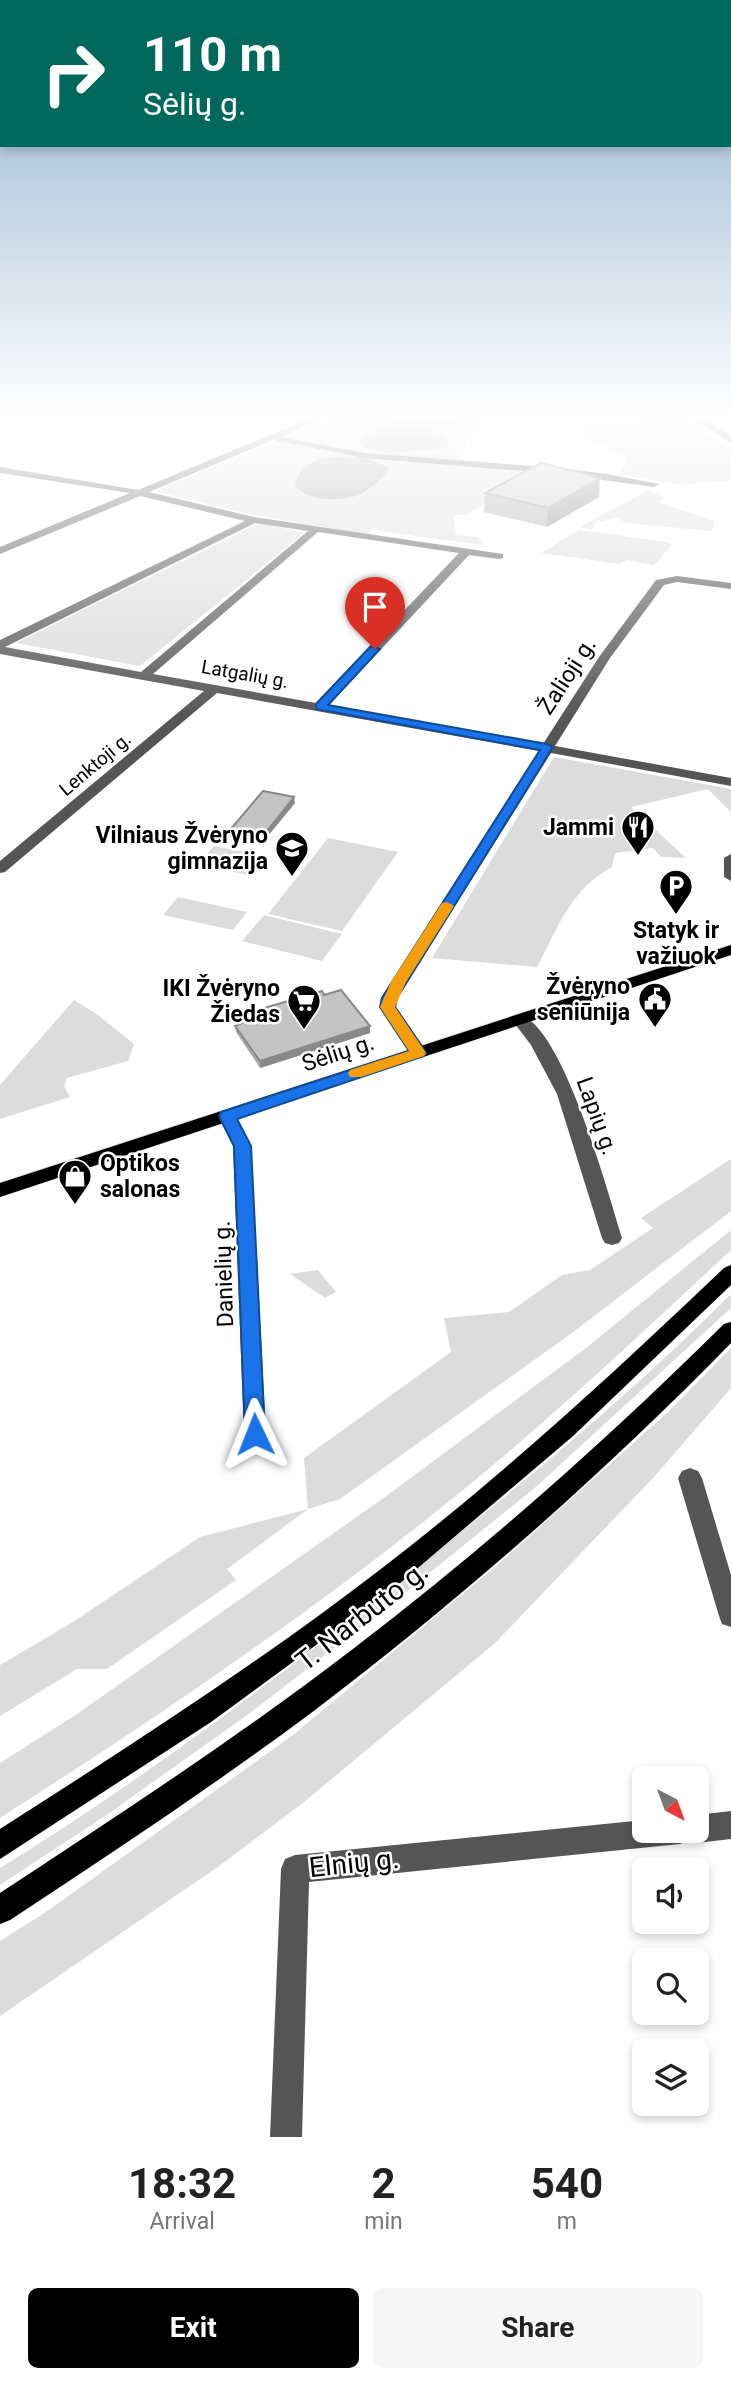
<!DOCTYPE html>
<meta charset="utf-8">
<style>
body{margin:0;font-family:Roboto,sans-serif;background:#f6f6f6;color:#222;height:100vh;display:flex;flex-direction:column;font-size:26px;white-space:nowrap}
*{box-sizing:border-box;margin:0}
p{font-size:23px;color:#767676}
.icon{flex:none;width:38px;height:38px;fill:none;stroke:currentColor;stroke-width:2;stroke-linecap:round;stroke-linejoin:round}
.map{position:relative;height:2137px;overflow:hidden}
.sheet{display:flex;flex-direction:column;background:#fff;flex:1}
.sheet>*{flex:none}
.hud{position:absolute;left:0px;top:0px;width:732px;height:147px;box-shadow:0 4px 10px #0003;background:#00695c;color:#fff;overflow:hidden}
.needle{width:46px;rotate:139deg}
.tools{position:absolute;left:632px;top:1766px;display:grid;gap:14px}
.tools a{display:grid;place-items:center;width:77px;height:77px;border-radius:10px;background:#fff;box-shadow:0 4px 10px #0003;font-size:35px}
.pin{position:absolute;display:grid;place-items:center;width:60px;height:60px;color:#fff;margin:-72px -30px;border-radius:50% 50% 50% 0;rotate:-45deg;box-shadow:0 0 7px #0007}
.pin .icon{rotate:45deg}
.me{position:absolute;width:77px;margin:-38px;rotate:358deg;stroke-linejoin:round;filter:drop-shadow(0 0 5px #0008)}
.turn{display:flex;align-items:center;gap:24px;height:147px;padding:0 28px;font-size:32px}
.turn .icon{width:91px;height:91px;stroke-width:2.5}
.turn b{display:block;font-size:49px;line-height:60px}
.eta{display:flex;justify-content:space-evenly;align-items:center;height:119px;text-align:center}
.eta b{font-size:42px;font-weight:700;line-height:49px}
.action{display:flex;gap:14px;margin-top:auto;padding:14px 28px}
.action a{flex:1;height:80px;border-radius:10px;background:#000;color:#fff;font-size:28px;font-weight:700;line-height:80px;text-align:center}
.action a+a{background:#f6f6f6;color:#222}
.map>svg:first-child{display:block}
.green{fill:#dcdcdc;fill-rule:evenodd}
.water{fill:#a3a3a3}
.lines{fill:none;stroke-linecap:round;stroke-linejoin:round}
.major-casing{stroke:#dbdbdb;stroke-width:1}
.minor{fill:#555;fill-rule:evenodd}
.major{fill:#000;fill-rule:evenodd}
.wall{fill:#a9a9a9}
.shaded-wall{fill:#898989}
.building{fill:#c4c4c4;stroke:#898989;stroke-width:2}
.route{fill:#1a73e8;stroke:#114b97;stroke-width:2}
.slow{fill:#f59e0b}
.labels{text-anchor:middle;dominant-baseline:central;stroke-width:5;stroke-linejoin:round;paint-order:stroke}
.far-street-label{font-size:19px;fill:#000;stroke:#fff}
.street-label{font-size:23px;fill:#000;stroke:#fff}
.poi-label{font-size:23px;font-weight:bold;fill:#000;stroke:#fff;text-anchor:end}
.near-street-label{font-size:28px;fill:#000;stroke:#fff}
</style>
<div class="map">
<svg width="731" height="2137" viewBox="0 0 731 2137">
<rect width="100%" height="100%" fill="#fff"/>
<path class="green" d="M 327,419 L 393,419 L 358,443 L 375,451 L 425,451 L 431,431 L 471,419 L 481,419 L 479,428 L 466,439 L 466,450 L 452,465 L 534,472 L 505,491 L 489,487 L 484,491 L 497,496 L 466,515 L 454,515 L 456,535 L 478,537 L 484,545 L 378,531 L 374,527 L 366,534 L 248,514 L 155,491 ZM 341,457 L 382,478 C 356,498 342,502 309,496 L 316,461 Z
M 649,419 L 684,419 L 731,450 L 731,480 L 682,485 L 619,474 L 627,462 L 623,454 L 583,436 L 590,425 Z
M 648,490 L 664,498 L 659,503 L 715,521 L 712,531 L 626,523 L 617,518 L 596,522 L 591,530 L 580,527 Z
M 267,524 L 304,533 L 140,666 L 16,643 L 253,526 Z
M 579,530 L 667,542 L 672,545 L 654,565 L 627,560 L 620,564 L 541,553 Z
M 554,757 L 731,789 L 731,812 L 708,789 L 631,807 L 686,858 L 661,857 L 653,848 L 615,853 L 612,867 C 570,890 559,926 537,967 L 432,958 Z
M 328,838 L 398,852 L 342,931 L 268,914 Z
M 214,846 L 268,857 L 252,876 L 198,864 Z
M 178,897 L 247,912 L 233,930 L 163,915 Z
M 264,915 L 342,934 L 322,961 L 242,941 Z
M 74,1000 L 98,1015 L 134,1044 L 128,1061 L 67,1078 L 64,1086 L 70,1097 L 0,1119 L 0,1085 Z
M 731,1159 L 731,1211 L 572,1333 L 340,1499 L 308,1509 L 227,1569 L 236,1580 L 107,1669 L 77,1669 L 0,1716 L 0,1665 L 73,1622 L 200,1537 L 308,1509 L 304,1458 L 451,1352 L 444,1318 L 509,1312 L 562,1275 L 590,1270 L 653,1228 L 641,1218 Z
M 731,1230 L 731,1250 C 643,1332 556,1414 463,1490 C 316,1610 159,1716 0,1818 L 0,1763 L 77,1714 L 385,1497 L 586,1348 Z
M 318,1270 L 336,1292 L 325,1298 L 290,1274 Z
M 731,1294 L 731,1308 L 537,1486 L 401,1596 L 250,1713 L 108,1814 L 0,1885 L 0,1868 C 135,1785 267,1686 391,1588 C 509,1495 625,1400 731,1294 Z
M 731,1348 L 731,1388 L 655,1476 L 494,1644 L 304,1802 L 222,1864 L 0,2016 L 0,1941 L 46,1912 L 293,1735 L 495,1567 L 669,1411 Z"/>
<path class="water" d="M 393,419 L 471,419 L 431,431 L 447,440 L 448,445 L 442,448 C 425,451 369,456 358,443 L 362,439 Z
M 364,457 L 388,467 L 388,471 C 381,479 372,487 363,493 C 346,502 306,503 295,485 C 304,453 335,457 364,457 Z"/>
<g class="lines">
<defs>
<path id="major" d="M 731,945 L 731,955 L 0,1197 L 0,1183 Z
M 731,1265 L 731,1285 L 573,1436 L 399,1584 L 211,1722 L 0,1859 L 0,1829 C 130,1746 259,1663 381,1569 C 502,1476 614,1373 724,1268 Z
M 731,1322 L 731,1343 C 601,1476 462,1598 315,1710 C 216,1784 113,1852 10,1920 L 0,1924 L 0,1893 C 120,1814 240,1736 353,1649 C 484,1549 607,1440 724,1324 Z"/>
</defs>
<use href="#major" class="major-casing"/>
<path class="minor" d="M 308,419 L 319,419 L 281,437 L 365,453 L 559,468 L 607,474 L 659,484 L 654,487 L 559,474 L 365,458 L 273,440 L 149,492 L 254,517 L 503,554 L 503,558 L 499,559 L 469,555 L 328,706 L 543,744 L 599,657 L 656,580 L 677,576 L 731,583 L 731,589 L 677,582 L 664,585 L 610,658 L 555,746 L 731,778 L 731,786 L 551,753 L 397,998 L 396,1007 L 428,1053 L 419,1058 L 413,1057 L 380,1007 L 381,998 L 539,751 L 217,693 L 5,872 L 0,873 L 0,861 L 204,691 L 0,654 L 0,640 L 245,521 L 140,496 L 0,554 L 0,547 L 130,493 L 0,473 L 0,467 L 138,490 ZM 255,523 L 308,531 L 141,672 L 5,647 ZM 318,532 L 459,553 L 316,703 L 153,674 Z
M 694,419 L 704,419 L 731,436 L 731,443 Z
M 731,854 L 731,881 L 724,877 L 724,858 Z
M 520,1015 C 563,1026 609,1196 622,1238 L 619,1243 L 612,1245 L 605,1243 L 602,1238 L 557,1094 L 531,1045 L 512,1020 Z
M 227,1110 L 233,1112 L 251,1146 L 266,1434 L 263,1441 L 255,1443 L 247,1441 L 244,1434 L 233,1146 L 218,1116 Z
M 690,1468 L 698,1471 L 702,1478 L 731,1575 L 731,1627 L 722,1624 L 719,1616 L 678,1478 L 682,1471 Z
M 731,1811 L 731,1839 L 696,1843 L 689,1840 L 680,1844 L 309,1882 L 302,2137 L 270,2137 L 281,1869 L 285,1859 L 295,1855 L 644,1820 L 644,1830 L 696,1830 L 696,1815 Z"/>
<use href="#major" class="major"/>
</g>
<path class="wall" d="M 485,493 L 599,497 L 547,527 L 484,512 Z
M 295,803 L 262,843 L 231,837 L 230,830 Z
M 324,995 L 370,1033 L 260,1068 L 236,1032 L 235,1026 L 239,1025 L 237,1016 Z"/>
<path class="shaded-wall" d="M 600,478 L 599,497 L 547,527 L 548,508 Z
M 294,797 L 295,803 L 262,843 L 262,837 Z
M 370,1026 L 370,1033 L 260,1068 L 260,1061 Z"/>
<path class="building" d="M 541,463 L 600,478 L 548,508 L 485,493 Z
M 263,791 L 294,797 L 262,837 L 230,830 Z
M 341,990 L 370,1026 L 260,1061 L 235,1026 L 242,1023 L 237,1016 L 322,991 L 324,995 Z"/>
<linearGradient id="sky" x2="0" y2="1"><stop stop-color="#8cadcc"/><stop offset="0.58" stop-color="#fff"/><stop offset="1" stop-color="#fff" stop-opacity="0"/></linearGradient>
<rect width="731" height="718" fill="url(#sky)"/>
<path class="route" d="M 371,646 L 380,649 L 328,705 L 547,744 L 553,747 L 397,998 L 395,1007 L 426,1053 L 424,1056 L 237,1119 L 251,1146 L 265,1434 L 262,1440 L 255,1442 L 248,1440 L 245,1434 L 234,1146 L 219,1116 L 221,1112 L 409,1051 L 380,1007 L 382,998 L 540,750 L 316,709 L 316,704 Z"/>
<path class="slow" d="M 447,902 L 454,906 L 406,982 L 395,1007 L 426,1053 L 424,1056 L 361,1077 L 350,1077 L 348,1073 L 350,1070 L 409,1051 L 380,1007 L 391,982 L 442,903 Z"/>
<defs>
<symbol id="restaurant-pin" viewBox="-11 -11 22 30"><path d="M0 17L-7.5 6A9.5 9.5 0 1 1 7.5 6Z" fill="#000" stroke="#fff"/><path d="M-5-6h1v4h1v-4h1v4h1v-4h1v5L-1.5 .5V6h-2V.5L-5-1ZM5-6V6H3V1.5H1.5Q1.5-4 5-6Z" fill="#fff"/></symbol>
<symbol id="school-pin" viewBox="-11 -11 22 30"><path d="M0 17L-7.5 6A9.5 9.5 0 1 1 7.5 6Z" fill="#000" stroke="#fff"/><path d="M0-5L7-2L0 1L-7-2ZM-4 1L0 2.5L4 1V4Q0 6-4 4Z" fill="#fff"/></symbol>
<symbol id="parking-pin" viewBox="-11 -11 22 30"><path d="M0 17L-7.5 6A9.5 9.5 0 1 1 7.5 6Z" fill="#000" stroke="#fff"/><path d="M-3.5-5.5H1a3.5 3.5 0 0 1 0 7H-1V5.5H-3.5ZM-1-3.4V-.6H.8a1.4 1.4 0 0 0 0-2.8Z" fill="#fff"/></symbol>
<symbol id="civic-pin" viewBox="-11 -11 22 30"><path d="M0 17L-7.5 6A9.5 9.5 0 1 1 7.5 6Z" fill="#000" stroke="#fff"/><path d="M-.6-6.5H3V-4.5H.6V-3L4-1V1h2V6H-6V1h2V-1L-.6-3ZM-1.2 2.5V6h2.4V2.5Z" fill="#fff"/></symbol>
<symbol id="supermarket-pin" viewBox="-11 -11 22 30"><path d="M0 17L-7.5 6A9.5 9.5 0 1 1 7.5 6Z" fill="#000" stroke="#fff"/><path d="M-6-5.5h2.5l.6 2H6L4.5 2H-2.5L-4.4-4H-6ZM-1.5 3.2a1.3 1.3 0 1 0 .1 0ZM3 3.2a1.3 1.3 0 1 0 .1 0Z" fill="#fff"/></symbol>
<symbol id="shop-pin" viewBox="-11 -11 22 30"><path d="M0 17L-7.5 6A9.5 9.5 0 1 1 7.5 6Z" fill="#000" stroke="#fff"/><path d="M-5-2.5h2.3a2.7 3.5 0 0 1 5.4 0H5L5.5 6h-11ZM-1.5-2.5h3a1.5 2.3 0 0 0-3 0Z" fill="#fff"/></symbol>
</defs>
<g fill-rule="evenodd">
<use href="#restaurant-pin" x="619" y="808" width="38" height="52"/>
<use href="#school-pin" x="273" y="829" width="38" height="52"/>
<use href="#parking-pin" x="657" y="867" width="38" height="52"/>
<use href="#civic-pin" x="636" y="980" width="38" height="52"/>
<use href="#supermarket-pin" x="285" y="982" width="38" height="52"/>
<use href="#shop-pin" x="56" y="1157" width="38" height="52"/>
</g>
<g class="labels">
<g class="far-street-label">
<text transform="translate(245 674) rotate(10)">Latgalių g.</text>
<text transform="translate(95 764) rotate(-40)">Lenktoji g.</text>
</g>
<g class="street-label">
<text transform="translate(567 676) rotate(-57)">Žalioji g.</text>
<text transform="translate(338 1053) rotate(-18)">Sėlių g.</text>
<text transform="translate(597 1116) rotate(70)">Lapių g.</text>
<text transform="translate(224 1274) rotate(-92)">Danielių g.</text>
</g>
<g class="poi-label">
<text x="614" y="827">Jammi</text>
<text x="268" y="835">Vilniaus Žvėryno<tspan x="268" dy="26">gimnazija</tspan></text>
<text x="676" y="930" text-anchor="middle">Statyk ir<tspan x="676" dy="26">važiuok</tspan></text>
<text x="630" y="986">Žvėryno<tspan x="630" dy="26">seniūnija</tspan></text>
<text x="280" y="988">IKI Žvėryno<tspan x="280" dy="26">Žiedas</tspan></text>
<text x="100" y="1163" text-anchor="start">Optikos<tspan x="100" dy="26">salonas</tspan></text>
</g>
<g class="near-street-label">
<text transform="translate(362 1616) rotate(-38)">T. Narbuto g.</text>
<text transform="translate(354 1863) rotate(-6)">Elnių g.</text>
</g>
</g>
</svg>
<div class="tools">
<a><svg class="needle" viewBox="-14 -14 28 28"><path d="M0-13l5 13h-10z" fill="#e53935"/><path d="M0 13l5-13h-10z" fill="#767676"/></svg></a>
<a><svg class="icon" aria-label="sound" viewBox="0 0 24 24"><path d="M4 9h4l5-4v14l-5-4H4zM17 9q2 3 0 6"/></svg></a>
<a><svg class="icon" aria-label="search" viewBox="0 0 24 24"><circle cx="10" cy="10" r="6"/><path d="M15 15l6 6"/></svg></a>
<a><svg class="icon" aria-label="layers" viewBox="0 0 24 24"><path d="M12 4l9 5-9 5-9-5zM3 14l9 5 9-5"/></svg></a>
</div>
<div class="pin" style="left:375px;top:649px;background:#d93025"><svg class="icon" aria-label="arrive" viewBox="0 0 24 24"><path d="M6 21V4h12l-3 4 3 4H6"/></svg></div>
<svg class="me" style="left:255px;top:1434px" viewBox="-20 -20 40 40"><path d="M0-17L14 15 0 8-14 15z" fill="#1a73e8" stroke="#fff" stroke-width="4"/></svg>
<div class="hud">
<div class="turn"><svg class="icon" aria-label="right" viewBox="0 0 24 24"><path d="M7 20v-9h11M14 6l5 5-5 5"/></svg><div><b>110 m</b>Sėlių g.</div></div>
</div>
</div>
<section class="sheet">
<div class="eta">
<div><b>18:32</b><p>Arrival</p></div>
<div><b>2</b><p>min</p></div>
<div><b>540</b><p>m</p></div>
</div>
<div class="action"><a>Exit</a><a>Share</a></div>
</section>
